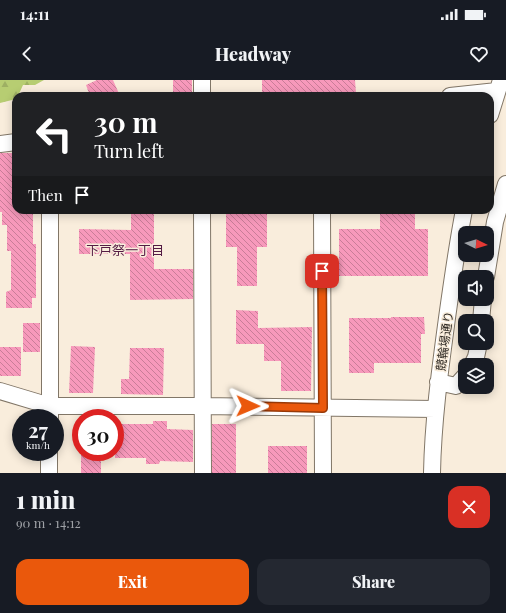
<!DOCTYPE html>
<meta charset="utf-8">
<style>
body{margin:0;font-family:"Playfair Display","Noto Sans JP",serif;background:#242831;color:#f1f3f6;height:100vh;display:flex;flex-direction:column;font-size:15px;white-space:nowrap}
*{box-sizing:border-box;margin:0}
p{font-size:13px;color:#9ea1a6}
.icon{flex:none;width:22px;height:22px;fill:none;stroke:currentColor;stroke-width:2;stroke-linecap:round;stroke-linejoin:round}
.map{position:relative;height:393px;overflow:hidden}
.sheet{display:flex;flex-direction:column;background:#171b24;flex:1}
.sheet>*{flex:none}
.top-card{position:absolute;left:12px;top:12px;width:482px;height:122px;border-radius:12px;box-shadow:0 2px 10px #0003;background:#202124;color:#fff;overflow:hidden}
.needle{width:26px;rotate:95deg}
.controls{position:absolute;left:458px;top:146px;display:grid;gap:8px}
.controls a{display:grid;place-items:center;width:36px;height:36px;border-radius:8px;background:#171b24;box-shadow:0 2px 10px #0003;font-size:20px}
.speed{position:absolute;left:12px;top:329px;display:flex;gap:8px;font-size:20px;font-weight:700;text-align:center}
.speed>*{display:grid;place-content:center;width:52px;height:52px;border-radius:50%;background:#171b24;box-shadow:0 2px 10px #0003;line-height:1}
.speed small{font-size:10px;font-weight:400}
.speed .limit{border:6px solid #d22;background:#fff;color:#111}
.pin{position:absolute;display:grid;place-items:center;width:34px;height:34px;color:#fff;margin:-17px;border-radius:8px;box-shadow:0 2px 6px #0006}
.me{position:absolute;width:44px;margin:-22px;rotate:91deg;stroke-linejoin:round;filter:drop-shadow(0 0 3px #0008)}
.turn{display:flex;align-items:center;gap:14px;height:84px;padding:0 16px;font-size:18px}
.turn .icon{width:52px;height:52px;stroke-width:2.5}
.turn b{display:block;font-size:28px;line-height:34px}
.then{display:flex;align-items:center;height:38px;padding:0 16px;background:#0003;gap:8px;font-size:15px}
.round{display:grid;place-items:center;flex:none;width:42px;height:42px;border-radius:12px;background:#242831}
.overview{display:flex;align-items:center;justify-content:space-between;height:68px;padding:0 16px}
h1{font-size:24px;font-weight:800;line-height:30px}
.button{display:flex;gap:8px;margin-top:auto;padding:8px 16px}
.button a{flex:1;height:46px;border-radius:12px;background:#ea580c;color:#fff;font-size:16px;font-weight:800;line-height:46px;text-align:center}
.button a+a{background:#242831;color:#f1f3f6}
.status{display:flex;justify-content:space-between;align-items:center;height:28px;padding:0 20px;background:#171b24;direction:ltr}
.status svg{height:11px;fill:currentColor}
header{display:flex;justify-content:space-between;align-items:center;height:52px;padding:0 16px;background:#171b24;font-size:18px;font-weight:800}
.map>svg:first-child{display:block}
.forest{fill:url(#forest-firs)}
.building{fill:url(#building-back-hatch)}
.lines{fill:none;stroke-linecap:round;stroke-linejoin:round}
.minor-casing{stroke:#817667;stroke-width:18}
.minor{stroke:#fff;stroke-width:16}
.route-casing{stroke:#983908;stroke-width:10}
.route{stroke:#ea580c;stroke-width:7}
.labels{text-anchor:middle;dominant-baseline:central;stroke-width:3;stroke-linejoin:round;paint-order:stroke}
.street-label{font-size:12px;fill:#312c26;stroke:#f9eddc}
.neighbourhood-label{font-size:13px;fill:#541b44;stroke:#f9eddc}
</style>
<div class="status"><b>14:11</b><svg viewBox="0 0 49 12"><path d="M0 12V9h3v3zM5 12V6h3v6zM10 12V3h3v9zM15 12V0h3v12zM26 1h20v11H26zM47 4h2v5h-2z"/></svg></div>
<header><svg class="icon" aria-label="back" viewBox="0 0 24 24"><path d="M15 5l-7 7 7 7"/></svg>Headway<svg class="icon" aria-label="heart" viewBox="0 0 24 24"><path d="M12 20l-8-8c-3-5 5-10 8-4 3-6 11-1 8 4z"/></svg></header>
<div class="map">
<svg width="506" height="393" viewBox="0 0 506 393">
<defs>
<pattern id="forest-firs" width="22" height="20" patternUnits="userSpaceOnUse"><rect width="22" height="20" fill="#b7cd72"/><path d="M5 1l3.5 6h-7zM16 11l3.5 6h-7z" fill="#9eb063"/></pattern>
<pattern id="building-back-hatch" width="6" height="6" patternUnits="userSpaceOnUse"><rect width="6" height="6" fill="#f799bb"/><path d="M-1 5l2 2M0 0l6 6M5-1l2 2" fill="none" stroke="#c97d98"/></pattern>
</defs>
<rect width="100%" height="100%" fill="#f9eddc"/>
<path class="forest" d="M 0,0 L 44,0 L 35,5 L 23,5 L 18,16 L 16,16 L 16,19 L 0,23 Z"/>
<path class="building" d="M 97,0 L 113,0 L 120,16 L 90,16 L 86,5 Z
M 173,0 L 192,0 L 192,16 L 173,16 Z
M 262,0 L 355,0 L 356,13 L 325,16 L 262,16 Z
M 0,73 L 16,73 L 16,130 L 33,130 L 33,164 L 36,164 L 36,218 L 32,218 L 32,228 L 6,228 L 6,212 L 11,210 L 11,171 L 7,171 L 7,145 L 2,145 L 2,132 L 0,132 Z
M 131,130 L 154,130 L 154,189 L 193,189 L 193,219 L 130,220 L 130,174 L 79,174 L 79,149 L 131,150 Z
M 226,130 L 267,130 L 267,167 L 257,167 L 257,206 L 237,206 L 237,167 L 226,167 Z
M 380,130 L 415,130 L 415,149 L 428,149 L 428,196 L 339,196 L 339,149 L 380,149 Z
M 236,230 L 258,231 L 258,248 L 312,247 L 311,311 L 281,311 L 281,281 L 264,281 L 264,264 L 236,264 Z
M 391,237 L 424,237 L 425,254 L 421,254 L 421,283 L 374,283 L 374,293 L 349,293 L 349,238 L 391,238 Z
M 23,243 L 40,243 L 40,272 L 23,272 Z
M 71,266 L 95,267 L 93,313 L 69,313 Z
M 0,267 L 21,267 L 21,296 L 0,296 Z
M 130,268 L 164,268 L 163,315 L 121,314 L 121,299 L 129,299 Z
M 153,341 L 167,341 L 167,349 L 193,350 L 193,382 L 160,381 L 159,384 L 146,384 L 146,378 L 115,378 L 115,344 L 153,344 Z
M 212,344 L 236,344 L 236,393 L 212,393 Z
M 268,366 L 307,366 L 307,393 L 268,393 Z
M 81,372 L 101,372 L 101,393 L 81,393 Z"/>
<g class="lines">
<defs>
<path id="minor" d="M 202,0 L 202,16
M 450,16 L 497,11
M 490,35 L 501,0
M 0,64 L 16,62
M 202,130 L 203,393
M 322,130 L 323,393
M 486,197 L 495,142 L 506,104
M 481,241 L 483,219
M 472,285 L 476,277 L 479,263
M 438,302 L 456,306 L 465,296
M 0,311 L 50,326 L 203,326 L 436,329
M 50,338 L 50,130
M 49,393 L 49,372
M 432,393 C 433,341 440,290 447,238 C 452,202 457,166 464,130"/>
</defs>
<use href="#minor" class="minor-casing"/>
<use href="#minor" class="minor"/>
</g>
<g class="lines">
<defs>
<path id="route" d="M 248,326 L 323,328 L 322,191"/>
</defs>
<use href="#route" class="route-casing"/>
<use href="#route" class="route"/>
</g>
<g class="labels">
<g class="street-label">
<text transform="translate(444 261) rotate(-82)">競輪場通り</text>
</g>
<g class="neighbourhood-label">
<text x="125" y="169">下戸祭一丁目</text>
</g>
</g>
</svg>
<div class="controls">
<a><svg class="needle" viewBox="-14 -14 28 28"><path d="M0-13l5 13h-10z" fill="#e53935"/><path d="M0 13l5-13h-10z" fill="#9ea1a6"/></svg></a>
<a><svg class="icon" aria-label="sound" viewBox="0 0 24 24"><path d="M4 9h4l5-4v14l-5-4H4zM17 9q2 3 0 6"/></svg></a>
<a><svg class="icon" aria-label="search" viewBox="0 0 24 24"><circle cx="10" cy="10" r="6"/><path d="M15 15l6 6"/></svg></a>
<a><svg class="icon" aria-label="layers" viewBox="0 0 24 24"><path d="M12 4l9 5-9 5-9-5zM3 14l9 5 9-5"/></svg></a>
</div>
<div class="speed"><div>27<small>km/h</small></div><div class="limit">30</div></div>
<div class="pin" style="left:322px;top:191px;background:#d93025"><svg class="icon" aria-label="arrive" viewBox="0 0 24 24"><path d="M6 21V4h12l-3 4 3 4H6"/></svg></div>
<svg class="me" style="left:248px;top:326px" viewBox="-20 -20 40 40"><path d="M0-17L14 15 0 8-14 15z" fill="#ea580c" stroke="#fff" stroke-width="4"/></svg>
<div class="top-card">
<div class="turn"><svg class="icon" aria-label="left" viewBox="0 0 24 24"><path d="M17 20v-9H6M10 6l-5 5 5 5"/></svg><div><b>30 m</b>Turn left</div></div>
<div class="then">Then<svg class="icon" aria-label="arrive" viewBox="0 0 24 24"><path d="M6 21V4h12l-3 4 3 4H6"/></svg></div>
</div>
</div>
<section class="sheet">
<div class="overview"><div><h1>1 min</h1><p>90 m · 14:12</p></div><a class="round" style="background:#d93025;color:#fff"><svg class="icon" aria-label="close" viewBox="0 0 24 24"><path d="M6 6l12 12M18 6L6 18"/></svg></a></div>
<div class="button"><a>Exit</a><a>Share</a></div>
</section>
